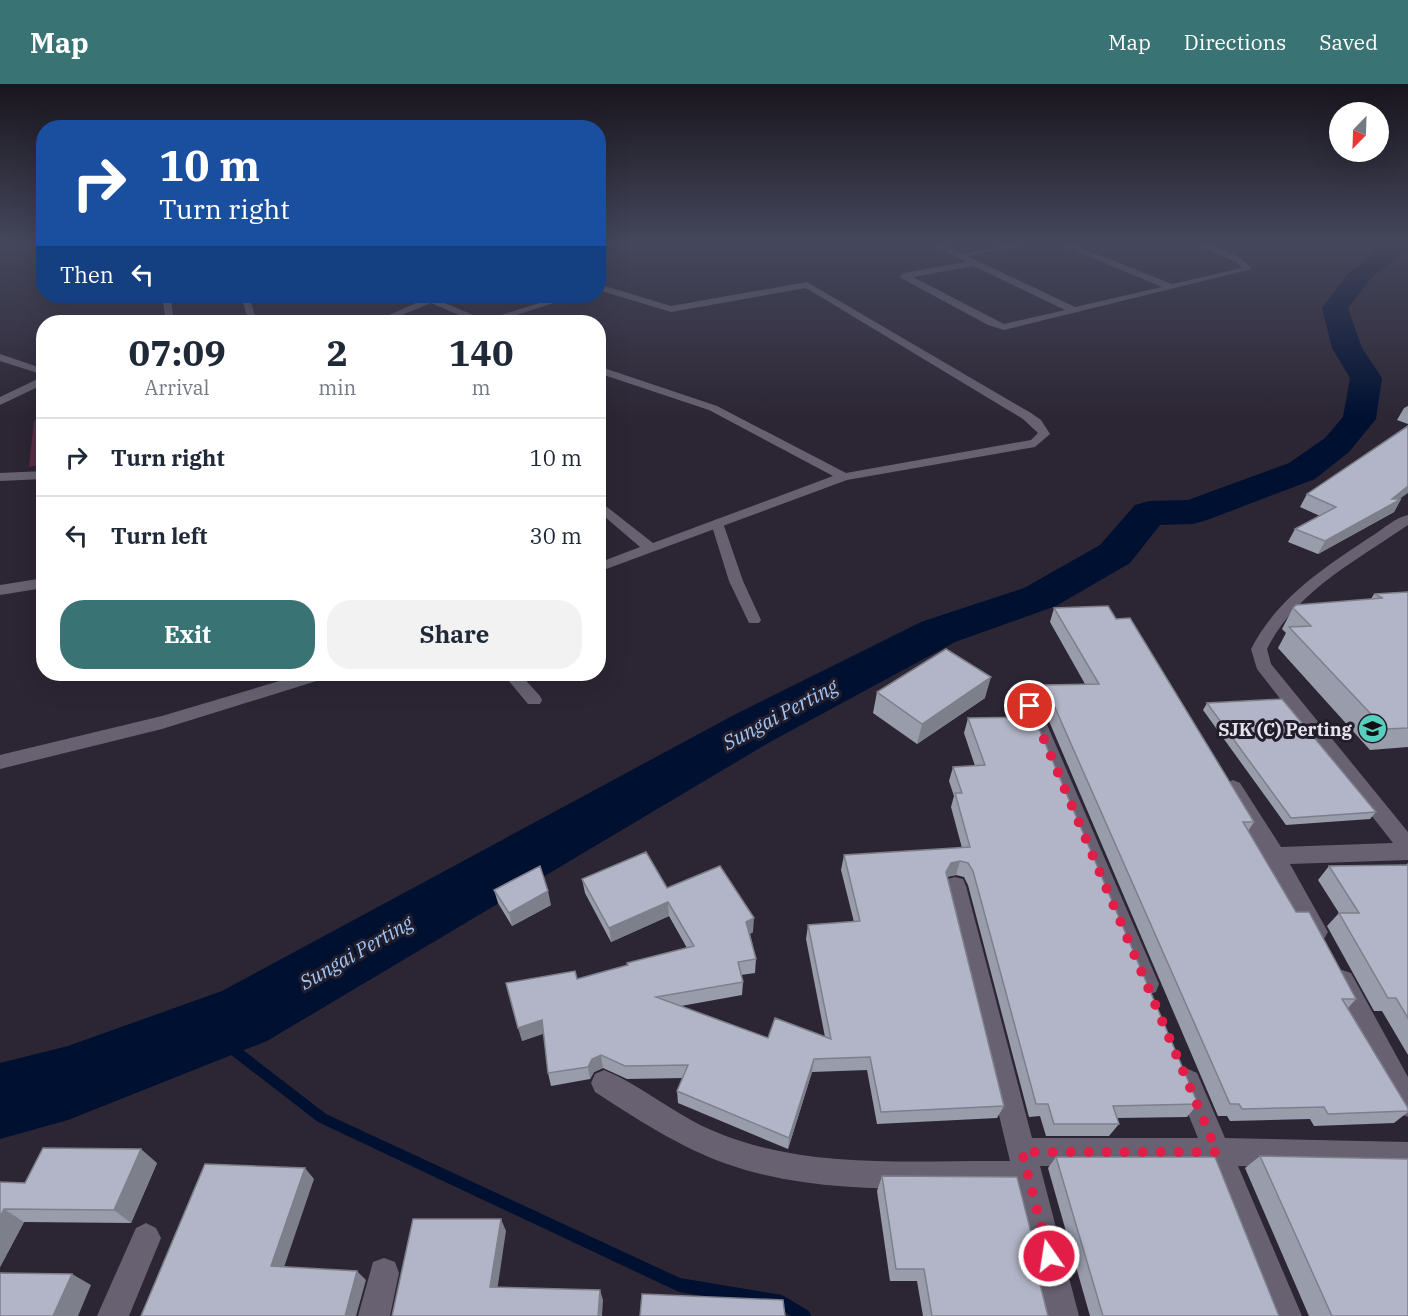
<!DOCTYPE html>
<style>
body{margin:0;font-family:"IBM Plex Serif",serif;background:#f2f2f3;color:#1f2937;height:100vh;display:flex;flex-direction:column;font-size:22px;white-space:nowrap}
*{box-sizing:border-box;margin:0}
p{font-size:20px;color:#747a83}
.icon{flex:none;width:33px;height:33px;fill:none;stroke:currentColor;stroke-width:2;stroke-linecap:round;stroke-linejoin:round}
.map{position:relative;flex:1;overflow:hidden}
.sheet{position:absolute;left:36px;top:231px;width:570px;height:366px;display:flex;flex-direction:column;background:#fff;border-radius:24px;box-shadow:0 6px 24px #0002}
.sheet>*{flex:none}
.hud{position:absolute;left:36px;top:36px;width:570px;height:183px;border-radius:24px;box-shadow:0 6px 24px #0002;background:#1a4fa0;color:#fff;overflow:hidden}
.needle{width:39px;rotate:203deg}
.buttons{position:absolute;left:1329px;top:18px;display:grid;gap:12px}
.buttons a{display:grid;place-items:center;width:60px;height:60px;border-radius:50%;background:#fff;box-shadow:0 6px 24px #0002;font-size:30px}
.pin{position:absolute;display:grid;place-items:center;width:51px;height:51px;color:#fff;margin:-26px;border:3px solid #fff;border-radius:50%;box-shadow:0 2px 6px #0007}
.me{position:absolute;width:66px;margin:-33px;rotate:347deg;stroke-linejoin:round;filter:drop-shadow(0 0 4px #0008)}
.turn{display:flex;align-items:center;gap:21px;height:126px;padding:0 24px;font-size:27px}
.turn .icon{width:78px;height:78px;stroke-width:2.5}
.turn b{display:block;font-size:42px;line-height:51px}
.then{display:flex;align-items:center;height:57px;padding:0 24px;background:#0003;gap:12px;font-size:22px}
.eta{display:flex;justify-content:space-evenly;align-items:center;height:102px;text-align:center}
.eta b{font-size:36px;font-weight:700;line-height:42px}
.primary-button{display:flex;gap:12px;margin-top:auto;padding:12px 24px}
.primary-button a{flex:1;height:69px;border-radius:24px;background:#397374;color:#fff;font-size:24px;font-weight:700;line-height:69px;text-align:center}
.primary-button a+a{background:#f2f2f3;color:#1f2937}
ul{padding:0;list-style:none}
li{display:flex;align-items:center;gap:18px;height:78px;padding:0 24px;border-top:2px solid #e0e1e3}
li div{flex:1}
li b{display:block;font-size:22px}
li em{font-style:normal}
header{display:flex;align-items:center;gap:36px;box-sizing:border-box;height:84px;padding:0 30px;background:#397374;color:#fff}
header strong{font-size:28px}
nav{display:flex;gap:33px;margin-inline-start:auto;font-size:21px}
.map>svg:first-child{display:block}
.green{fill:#582d43}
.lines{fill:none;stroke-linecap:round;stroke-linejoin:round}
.stream{fill:#001031;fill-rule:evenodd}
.river{fill:#001031;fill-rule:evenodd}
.lane{fill:#676171;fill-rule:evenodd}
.street{fill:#676171;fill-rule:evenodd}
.wall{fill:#999cab}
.shaded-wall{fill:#7d7f8b}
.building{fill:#b2b5c7;stroke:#7d7f8b;stroke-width:1.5}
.route{stroke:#e11d48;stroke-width:10;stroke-dasharray:0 18}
.labels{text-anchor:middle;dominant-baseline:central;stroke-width:6;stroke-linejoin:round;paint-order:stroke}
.poi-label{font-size:18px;font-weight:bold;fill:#e5e2eb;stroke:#221d2a;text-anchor:end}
.water-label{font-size:20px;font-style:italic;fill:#9ec5f7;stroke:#221d2a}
</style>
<header>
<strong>Map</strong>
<nav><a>Map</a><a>Directions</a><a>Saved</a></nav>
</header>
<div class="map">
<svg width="1408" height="1232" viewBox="0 0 1408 1232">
<rect width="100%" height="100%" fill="#2c2634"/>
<path class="green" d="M 43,335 L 43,380 L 29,383 L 34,337 Z"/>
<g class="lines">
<path class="stream" d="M 208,940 L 212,942 L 326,1030 L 680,1194 L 782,1211 L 809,1227 L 811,1232 L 791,1232 L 780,1225 L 679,1208 L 318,1038 L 204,950 L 202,946 L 204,942 Z"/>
<path class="river" d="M 1384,160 L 1408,160 L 1408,165 L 1372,193 L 1348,224 L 1362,264 L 1382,294 L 1376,335 L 1349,368 L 1315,395 L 1207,436 L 1193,440 L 1160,441 L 1130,479 L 1056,522 L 955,558 L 770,658 L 267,957 L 68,1036 L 0,1055 L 0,979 L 68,962 L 222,907 L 732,632 L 921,538 L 1024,504 L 1100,461 L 1135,421 L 1149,417 L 1188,416 L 1289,379 L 1325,354 L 1343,333 L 1350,294 L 1332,264 L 1322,224 L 1347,191 Z"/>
<path class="lane" d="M 1011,160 L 1028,160 L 959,174 L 955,172 Z
M 162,212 L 190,212 L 171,216 L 174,238 L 166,238 Z
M 244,212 L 252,212 L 250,216 L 257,238 L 249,238 L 242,216 Z
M 717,435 L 723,439 L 743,497 L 761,536 L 759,539 L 749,539 L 729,497 L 711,439 Z
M 503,590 L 520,590 L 540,612 L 542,616 L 540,620 L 528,620 Z"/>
<path class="street" d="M 931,160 L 942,160 L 1075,223 L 1162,203 L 1059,160 L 1071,160 L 1172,200 L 1242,184 L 1236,178 L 1193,160 C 1213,160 1239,169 1252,185 L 1004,246 L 988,241 L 901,194 L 900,192 L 904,189 L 966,178 ZM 973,182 L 1065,226 L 1004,240 L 913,193 Z
M 807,198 L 1031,329 L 1041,336 L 1050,350 L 1035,363 L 847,396 L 598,488 L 598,479 L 640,463 L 598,427 L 598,416 L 653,459 L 833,392 L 709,326 L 598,289 L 598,282 L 717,322 L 846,389 L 1031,356 L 1038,349 L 1023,335 L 806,204 L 671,228 L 598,206 L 598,200 L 671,222 Z
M 417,212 L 428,212 L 485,236 L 562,212 L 575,212 L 495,238 L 475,238 L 431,219 L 385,238 L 373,238 L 423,216 Z
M 0,270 L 44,285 L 44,291 L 0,277 Z
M 44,292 L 44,300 L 0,321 L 0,313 Z
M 44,387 L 44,395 L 0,397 L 0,389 Z
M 1408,431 L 1408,441 C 1357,476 1295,508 1267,565 L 1271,580 L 1408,748 L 1408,776 L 1290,780 L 1328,848 L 1324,855 L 1316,858 L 1308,855 L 1267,778 L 1223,704 L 1226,699 L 1233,696 L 1240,699 L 1281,763 L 1393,759 L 1257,585 L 1251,565 C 1277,514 1325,483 1372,452 C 1383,445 1395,434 1408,431 Z
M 44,494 L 44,504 L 0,511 L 0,501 Z
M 303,590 L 329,590 L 326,594 L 162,645 L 0,685 L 0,671 L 162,632 Z
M 1030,616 L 1036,618 L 1039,622 L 1159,900 L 1156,908 L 1147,911 L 1138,908 L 1135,900 L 1021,622 L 1024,618 Z
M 955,793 L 963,795 L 966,802 L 1032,1054 L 1198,1054 L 1175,998 L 1179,989 L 1188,985 L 1197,989 L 1225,1054 L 1408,1058 L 1408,1086 L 1238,1082 L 1302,1232 L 1270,1232 L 1209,1082 L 1040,1082 L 1079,1232 L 1047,1232 L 1017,1105 C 921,1104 818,1112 727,1080 C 679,1063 637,1035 595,1008 L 591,999 L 595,990 L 604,986 C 643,1002 676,1032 716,1048 C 806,1086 914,1076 1010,1077 L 944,802 L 947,795 Z
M 1342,886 L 1351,889 L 1408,993 L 1408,1033 L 1399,1029 L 1330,897 L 1333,889 Z
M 146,1139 L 156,1144 L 161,1154 L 129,1232 L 97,1232 L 136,1144 Z
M 384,1174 L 395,1178 L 399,1189 L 390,1232 L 358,1232 L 373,1178 Z"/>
</g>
<path class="wall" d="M 1408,322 L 1408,340 L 1397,336 L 1404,324 Z
M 1307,410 L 1400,415 L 1401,415 L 1394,428 L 1318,470 L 1288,458 L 1295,445 L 1320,432 L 1300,423 Z
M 1408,508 L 1408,663 L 1370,666 L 1278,564 L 1286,549 L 1282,545 L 1293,524 L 1371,515 L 1374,510 Z
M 1054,524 L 1254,738 L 1248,747 L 1296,828 L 1356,915 L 1348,924 L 1408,1024 L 1408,1028 L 1394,1039 L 1314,1042 L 1310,1035 L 1230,1037 L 1227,1032 L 1218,1032 L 1040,616 L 1045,601 L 1085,600 L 1050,538 Z
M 877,608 L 985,614 L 917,660 L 873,629 Z
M 1207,619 L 1376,728 L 1370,735 L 1286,741 L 1203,626 Z
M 968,634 L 1198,1020 L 1187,1033 L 1117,1034 L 1119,1040 L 1109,1052 L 1046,1052 L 1040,1032 L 1029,1033 L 968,801 L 964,793 L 956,791 L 947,793 L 1004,1022 L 997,1034 L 877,1040 L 867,986 L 812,988 L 788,1065 L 678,1019 L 677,1007 L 683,994 L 627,995 L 603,984 L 594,988 L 590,995 L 551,1002 L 548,989 L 544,949 L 522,957 L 577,895 L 627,881 L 627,879 L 687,864 L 669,832 L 611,858 L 585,809 L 582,795 L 667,804 L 753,848 L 750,850 L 756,875 L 755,889 L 741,891 L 743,898 L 742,911 L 681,922 L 768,954 L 825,953 L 806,855 L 808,841 L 854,838 L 841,786 L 844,771 L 962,764 L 951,723 L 954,712 L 949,697 L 953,683 L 975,682 L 964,649 Z
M 1408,779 L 1408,971 L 1382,927 L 1374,927 L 1327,842 L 1339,829 L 1318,796 L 1329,782 L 1406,781 Z
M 494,806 L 551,821 L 512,842 L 498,819 Z
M 1260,1072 L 1408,1232 L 1309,1232 L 1245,1084 Z
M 1056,1073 L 1279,1232 L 1090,1232 L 1048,1084 Z
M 157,1079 L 131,1139 L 24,1138 L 0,1183 L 0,1098 L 25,1099 Z
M 882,1092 L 1040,1184 L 1037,1187 L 1048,1232 L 923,1232 L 917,1197 L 890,1197 L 877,1107 Z"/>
<path class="shaded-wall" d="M 1408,402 L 1408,409 L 1398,416 L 1401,415 L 1394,428 L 1318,470 L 1325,457 L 1392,415 Z
M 991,593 L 985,614 L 917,660 L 922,640 Z
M 960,777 L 956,791 L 946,793 L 946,788 L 951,779 Z
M 548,807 L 551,821 L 512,842 L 509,829 Z
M 668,818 L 669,832 L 611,858 L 609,844 Z
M 754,834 L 753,848 L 746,852 L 746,838 Z
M 542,936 L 546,949 L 522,957 L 518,944 Z
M 601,971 L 603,984 L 594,988 L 590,995 L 588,983 L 592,975 Z
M 814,975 L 812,988 L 788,1065 L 789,1054 Z
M 141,1065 L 157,1079 L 131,1139 L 114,1126 Z
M 305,1084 L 314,1095 L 281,1192 L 271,1182 Z
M 4,1125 L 24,1138 L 0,1183 L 0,1133 Z
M 501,1135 L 506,1147 L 496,1214 L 490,1203 Z
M 357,1187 L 366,1196 L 356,1232 L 345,1232 Z
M 72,1190 L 91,1201 L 78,1232 L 53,1232 Z
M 600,1206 L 603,1216 L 602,1232 L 598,1232 Z"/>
<path class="building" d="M 1408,342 L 1408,402 L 1392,415 L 1401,415 L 1325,457 L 1295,445 L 1336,423 L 1307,410 Z
M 1408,508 L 1408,644 L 1385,645 L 1289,543 L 1311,542 L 1293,524 L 1296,521 L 1383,514 L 1374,510 Z
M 1108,522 L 1116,535 L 1130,534 L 1254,738 L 1243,738 L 1296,828 L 1309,828 L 1356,915 L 1342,915 L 1408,1024 L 1408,1027 L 1328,1030 L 1324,1023 L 1242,1025 L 1239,1020 L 1230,1020 L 1045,601 L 1099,600 L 1054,524 Z
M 946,565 L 991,593 L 922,640 L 877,608 Z
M 1282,615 L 1376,728 L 1291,734 L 1207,619 Z
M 1034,633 L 1198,1020 L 1113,1022 L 1119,1040 L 1054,1040 L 1048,1020 L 1036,1020 L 973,787 L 968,779 L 960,777 L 951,779 L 946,788 L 1004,1022 L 881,1028 L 870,973 L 814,975 L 789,1054 L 677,1007 L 688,981 L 625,982 L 601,971 L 592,975 L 588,983 L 548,989 L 542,936 L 518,944 L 506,899 L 575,887 L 577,895 L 628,881 L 627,879 L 694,862 L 668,818 L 609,844 L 582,795 L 646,768 L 667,804 L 720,782 L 754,834 L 746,838 L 756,875 L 738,878 L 743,898 L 656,913 L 768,954 L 775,934 L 831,955 L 808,841 L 860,837 L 844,771 L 970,763 L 955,709 L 962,709 L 953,683 L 985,681 L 968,634 Z
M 1408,781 L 1408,934 L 1396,914 L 1388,914 L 1339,829 L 1359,829 L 1329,782 Z
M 540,782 L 548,807 L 509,829 L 494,806 Z
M 43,1064 L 141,1065 L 114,1126 L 4,1125 L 0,1133 L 0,1098 L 25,1099 Z
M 1260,1072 L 1408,1075 L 1408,1232 L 1332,1232 Z
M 1056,1073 L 1215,1073 L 1279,1232 L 1103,1232 Z
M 205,1080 L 305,1084 L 271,1182 L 357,1187 L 345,1232 L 141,1232 Z
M 882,1092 L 1017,1093 L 1040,1184 L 1036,1184 L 1048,1232 L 932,1232 L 924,1185 L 896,1185 Z
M 413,1135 L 501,1135 L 490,1203 L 600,1206 L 598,1232 L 392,1232 Z
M 0,1189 L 72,1190 L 53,1232 L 0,1232 Z
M 642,1210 L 783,1216 L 785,1232 L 640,1232 Z"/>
<linearGradient id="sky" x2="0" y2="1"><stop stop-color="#18151d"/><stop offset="0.48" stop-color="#45475c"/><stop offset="1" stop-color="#45475c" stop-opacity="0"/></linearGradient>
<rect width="1408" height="333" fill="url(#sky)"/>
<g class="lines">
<path class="route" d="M 1030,622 L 1217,1068 L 1022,1068 L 1049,1172"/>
</g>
<defs>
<symbol id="school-disc" viewBox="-11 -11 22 22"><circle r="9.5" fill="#58cebf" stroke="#221d2a"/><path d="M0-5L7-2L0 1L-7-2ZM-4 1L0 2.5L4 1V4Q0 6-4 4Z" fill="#111"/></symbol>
</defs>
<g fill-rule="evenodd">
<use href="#school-disc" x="1356" y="628" width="33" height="33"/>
</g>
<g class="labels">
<g class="poi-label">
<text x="1352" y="645">SJK (C) Perting</text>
</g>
<g class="water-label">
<text transform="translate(780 630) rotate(-28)">Sungai Perting</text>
<text transform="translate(356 868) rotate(-30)">Sungai Perting</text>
</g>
</g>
</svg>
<div class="buttons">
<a><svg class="needle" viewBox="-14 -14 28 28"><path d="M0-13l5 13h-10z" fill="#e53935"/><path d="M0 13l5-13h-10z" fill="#747a83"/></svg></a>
</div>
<div class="pin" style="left:1030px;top:622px;background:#d93025"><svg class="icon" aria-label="arrive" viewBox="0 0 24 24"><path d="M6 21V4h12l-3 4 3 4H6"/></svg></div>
<svg class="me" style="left:1049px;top:1172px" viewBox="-20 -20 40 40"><circle r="17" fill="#e11d48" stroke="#fff" stroke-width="3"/><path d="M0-11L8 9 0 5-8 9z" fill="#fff"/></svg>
<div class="hud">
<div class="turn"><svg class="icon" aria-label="right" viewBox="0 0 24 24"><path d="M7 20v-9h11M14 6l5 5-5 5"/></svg><div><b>10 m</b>Turn right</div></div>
<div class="then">Then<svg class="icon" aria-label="left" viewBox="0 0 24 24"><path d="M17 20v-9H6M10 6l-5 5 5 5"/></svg></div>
</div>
<section class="sheet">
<div class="eta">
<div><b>07:09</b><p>Arrival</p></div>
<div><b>2</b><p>min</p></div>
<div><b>140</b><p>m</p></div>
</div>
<ul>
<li><svg class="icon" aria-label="right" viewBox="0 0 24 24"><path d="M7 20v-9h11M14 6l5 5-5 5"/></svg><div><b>Turn right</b></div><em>10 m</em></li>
<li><svg class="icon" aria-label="left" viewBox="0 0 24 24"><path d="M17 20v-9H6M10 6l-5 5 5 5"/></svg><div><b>Turn left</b></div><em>30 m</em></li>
</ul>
<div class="primary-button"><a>Exit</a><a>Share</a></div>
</section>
</div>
